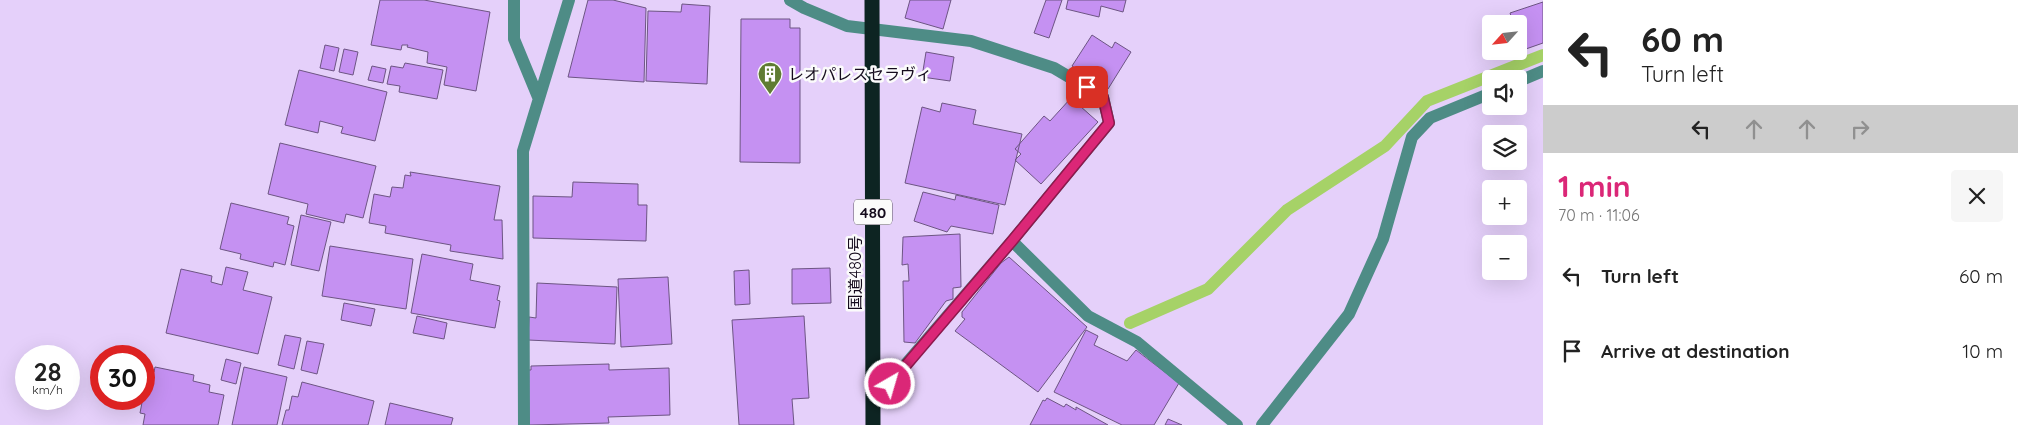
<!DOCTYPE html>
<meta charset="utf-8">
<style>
body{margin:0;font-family:Quicksand,"Noto Sans JP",sans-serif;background:#f6f6f6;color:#222;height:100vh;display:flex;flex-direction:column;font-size:19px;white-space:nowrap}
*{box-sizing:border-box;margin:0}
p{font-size:16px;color:#767676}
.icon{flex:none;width:28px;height:28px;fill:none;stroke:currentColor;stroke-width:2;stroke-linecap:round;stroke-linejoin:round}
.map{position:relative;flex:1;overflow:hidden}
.panel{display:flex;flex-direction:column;background:#fff;width:475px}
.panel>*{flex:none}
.hud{background:#fff;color:#222;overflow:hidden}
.needle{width:32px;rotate:243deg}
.buttons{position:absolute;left:1482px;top:15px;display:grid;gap:10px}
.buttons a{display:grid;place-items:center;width:45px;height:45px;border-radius:5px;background:#fff;box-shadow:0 5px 20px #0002;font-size:25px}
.speed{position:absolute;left:15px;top:345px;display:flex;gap:10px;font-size:25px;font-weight:700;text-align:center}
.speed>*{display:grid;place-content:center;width:65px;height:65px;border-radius:50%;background:#fff;box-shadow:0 5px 20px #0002;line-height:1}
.speed small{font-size:12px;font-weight:400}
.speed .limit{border:8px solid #d22;background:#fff;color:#111}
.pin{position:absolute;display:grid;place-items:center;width:42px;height:42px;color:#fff;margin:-21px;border-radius:10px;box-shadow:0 2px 8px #0006}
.me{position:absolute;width:55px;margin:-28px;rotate:38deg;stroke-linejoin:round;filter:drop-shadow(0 0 4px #0008)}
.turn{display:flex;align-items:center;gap:18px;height:105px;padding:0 15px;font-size:22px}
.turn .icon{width:65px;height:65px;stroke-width:2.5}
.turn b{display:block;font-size:35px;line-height:42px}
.lanes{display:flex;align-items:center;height:48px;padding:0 15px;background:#0003;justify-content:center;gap:25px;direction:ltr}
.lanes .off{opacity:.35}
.round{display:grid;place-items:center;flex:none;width:52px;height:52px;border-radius:5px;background:#f6f6f6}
.overview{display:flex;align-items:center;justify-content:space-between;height:85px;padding:0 15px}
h1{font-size:30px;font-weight:700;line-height:38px;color:#db2777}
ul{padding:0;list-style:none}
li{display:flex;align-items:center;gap:15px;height:75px;padding:0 15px}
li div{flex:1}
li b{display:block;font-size:19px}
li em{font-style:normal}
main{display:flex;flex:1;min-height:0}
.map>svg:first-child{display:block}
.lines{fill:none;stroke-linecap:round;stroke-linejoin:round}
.stream{stroke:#a6d267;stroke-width:12}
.building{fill:#c591f2;stroke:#6d5583}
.street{stroke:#4e8c86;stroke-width:12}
.highway{stroke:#0d2422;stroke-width:15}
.route-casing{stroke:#8e194d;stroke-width:12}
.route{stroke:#db2777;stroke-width:9}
.labels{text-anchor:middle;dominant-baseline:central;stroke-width:5;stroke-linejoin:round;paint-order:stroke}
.shield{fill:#fbfbfb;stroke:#5a5360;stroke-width:1}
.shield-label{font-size:15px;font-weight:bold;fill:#150b1d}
.poi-label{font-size:16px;fill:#150b1d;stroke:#fbfbfb;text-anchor:start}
.street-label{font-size:16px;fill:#150b1d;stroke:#fbfbfb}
</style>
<main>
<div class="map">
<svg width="1543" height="425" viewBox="0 0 1543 425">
<rect width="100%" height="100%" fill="#e5d0fa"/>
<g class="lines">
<path class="stream" d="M 1130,323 L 1208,289 L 1287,210 L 1385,146 L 1427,101 L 1543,55"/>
</g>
<path class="building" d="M 380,0 L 424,0 L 490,12 L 476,91 L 444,85 L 447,67 L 427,63 L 428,52 L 407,47 L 408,45 L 402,45 L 401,50 L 371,45 Z
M 588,0 L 613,0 L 646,8 L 644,82 L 568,77 Z
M 910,0 L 951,0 L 943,29 L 905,18 Z
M 1046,0 L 1062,0 L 1049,38 L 1034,33 Z
M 1068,0 L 1126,0 L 1123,12 L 1101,6 L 1099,17 L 1066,9 Z
M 1543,2 L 1543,43 L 1523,50 L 1519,38 L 1519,24 L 1514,24 L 1510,13 Z
M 682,4 L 710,6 L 707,84 L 646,81 L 648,11 L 681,12 Z
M 741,19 L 790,19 L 790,28 L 800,28 L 800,163 L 740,162 Z
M 1092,35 L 1112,48 L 1115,42 L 1131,52 L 1108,89 L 1072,66 Z
M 325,45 L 339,48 L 334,71 L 320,68 Z
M 344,49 L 358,52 L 353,75 L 339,72 Z
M 926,52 L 954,57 L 950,81 L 922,77 Z
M 405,63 L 443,70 L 437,99 L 399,92 L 400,86 L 387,84 L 391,66 L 403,68 Z
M 372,66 L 386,69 L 383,83 L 368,80 Z
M 299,70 L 387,92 L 375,141 L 341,133 L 343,127 L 320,121 L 318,133 L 285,125 Z
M 1071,98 L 1098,122 L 1041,184 L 1015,160 L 1021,154 L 1015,149 L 1044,116 L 1050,121 Z
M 942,103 L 976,110 L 973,124 L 1022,134 L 1005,205 L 905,183 L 922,107 L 940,112 Z
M 280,143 L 376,166 L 363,218 L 346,214 L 344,223 L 306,214 L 308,204 L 268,194 Z
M 410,172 L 500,186 L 494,220 L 502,220 L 503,259 L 450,251 L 451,245 L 385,233 L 386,226 L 369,223 L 374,194 L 390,197 L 392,187 L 403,188 L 405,175 L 411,176 Z
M 573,182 L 638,184 L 638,205 L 647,205 L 646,241 L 533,238 L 533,196 L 572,197 Z
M 923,192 L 955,200 L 956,195 L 999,205 L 993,234 L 951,226 L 947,232 L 914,221 Z
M 231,203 L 289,217 L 287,224 L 294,226 L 285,265 L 274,262 L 273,267 L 240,259 L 241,254 L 220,249 Z
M 301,215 L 331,222 L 319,271 L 291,265 Z
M 960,234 L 961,287 L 953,288 L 953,299 L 946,301 L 915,343 L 904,342 L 903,281 L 909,281 L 908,264 L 902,265 L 903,237 Z
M 330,246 L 413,259 L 406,309 L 322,296 Z
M 422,254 L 473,264 L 470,280 L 500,286 L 497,300 L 500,301 L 495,328 L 411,313 Z
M 1009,257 L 1087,327 L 1038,392 L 955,331 L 965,319 L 962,317 L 962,312 L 1001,263 Z
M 226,267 L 248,272 L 243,290 L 272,297 L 258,354 L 166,333 L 181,269 L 212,276 L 211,282 L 222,285 Z
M 830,268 L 831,303 L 792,304 L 792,269 Z
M 749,270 L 750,304 L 735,305 L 734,271 Z
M 668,277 L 672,344 L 621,347 L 618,279 Z
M 537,283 L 617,287 L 615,344 L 528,340 L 529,317 L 536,318 Z
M 344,303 L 375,309 L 371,326 L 341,320 Z
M 417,316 L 447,323 L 444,339 L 413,333 Z
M 804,316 L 809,398 L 792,399 L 794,425 L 739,425 L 732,320 Z
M 1086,330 L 1098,336 L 1094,345 L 1127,361 L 1136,350 L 1179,383 L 1154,425 L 1122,425 L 1054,392 Z
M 285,335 L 301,338 L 294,369 L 278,365 Z
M 307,341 L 324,344 L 317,374 L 301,370 Z
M 226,359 L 241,363 L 236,384 L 221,380 Z
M 609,364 L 609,370 L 669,368 L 670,415 L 608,417 L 609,423 L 529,425 L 528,370 L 531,370 L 531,366 Z
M 155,367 L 194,375 L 193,381 L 210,385 L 209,392 L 224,395 L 218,425 L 143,425 L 145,414 L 140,413 L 148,371 L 154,372 Z
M 244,367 L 287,377 L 277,425 L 232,425 Z
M 302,382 L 374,401 L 368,425 L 282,425 L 286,410 L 289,410 L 292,396 L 298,397 Z
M 1047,398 L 1064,407 L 1066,404 L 1076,410 L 1076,407 L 1108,425 L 1030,425 L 1043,400 L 1045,401 Z
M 390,403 L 453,418 L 451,425 L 385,425 Z
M 1168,419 L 1182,425 L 1165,425 Z"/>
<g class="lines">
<path class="street" d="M 514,0 L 514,39 L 538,97
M 790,0 L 804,8 L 847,26 L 971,41 L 1054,68 L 1103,97 L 1109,123 L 1012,241 L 899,372 L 873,408
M 1519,81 L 1543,71
M 1012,241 L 1088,316 L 1137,342 L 1237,425
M 524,425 L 523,151 L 569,0
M 1262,425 L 1349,314 L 1383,239 L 1412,137 L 1430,118 L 1491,93"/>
<path class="highway" d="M 872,0 L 873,425"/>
</g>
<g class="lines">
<defs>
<path id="route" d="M 890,384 L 1012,241 L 1109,123 L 1103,97 L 1087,87"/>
</defs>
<use href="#route" class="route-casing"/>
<use href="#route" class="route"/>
</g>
<defs>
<symbol id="building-pin" viewBox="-11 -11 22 30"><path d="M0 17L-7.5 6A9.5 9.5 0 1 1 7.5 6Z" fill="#5f7c32" stroke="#fbfbfb"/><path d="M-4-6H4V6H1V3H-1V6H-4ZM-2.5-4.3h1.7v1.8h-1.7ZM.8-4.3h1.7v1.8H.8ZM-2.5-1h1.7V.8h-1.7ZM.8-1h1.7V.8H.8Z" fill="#fff"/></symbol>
</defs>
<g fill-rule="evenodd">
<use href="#building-pin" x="756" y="60" width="28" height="38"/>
</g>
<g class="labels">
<rect class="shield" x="854" y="199.5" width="38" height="25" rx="4"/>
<g class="shield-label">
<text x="873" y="212">480</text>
</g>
<g class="poi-label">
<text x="788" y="74">レオパレスセラヴィ</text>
</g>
<g class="street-label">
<text transform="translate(855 273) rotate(-90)">国道480号</text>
</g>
</g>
</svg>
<div class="buttons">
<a><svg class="needle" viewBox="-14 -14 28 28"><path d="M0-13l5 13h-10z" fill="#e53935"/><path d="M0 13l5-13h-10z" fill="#767676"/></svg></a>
<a><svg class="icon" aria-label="sound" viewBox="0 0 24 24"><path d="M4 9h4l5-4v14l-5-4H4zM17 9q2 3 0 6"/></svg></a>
<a><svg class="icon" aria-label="layers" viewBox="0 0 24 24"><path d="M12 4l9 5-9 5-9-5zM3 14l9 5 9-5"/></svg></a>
<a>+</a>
<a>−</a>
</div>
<div class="speed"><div>28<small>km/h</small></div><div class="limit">30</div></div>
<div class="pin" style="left:1087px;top:87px;background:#d93025"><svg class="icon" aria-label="arrive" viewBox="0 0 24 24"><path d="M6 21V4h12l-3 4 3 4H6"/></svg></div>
<svg class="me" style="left:890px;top:384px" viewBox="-20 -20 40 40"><circle r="17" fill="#db2777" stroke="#fff" stroke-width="3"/><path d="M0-11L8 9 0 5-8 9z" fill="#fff"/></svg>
</div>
<section class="panel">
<div class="hud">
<div class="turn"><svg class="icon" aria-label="left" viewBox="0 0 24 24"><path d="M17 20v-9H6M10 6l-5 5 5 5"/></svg><div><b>60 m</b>Turn left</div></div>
<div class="lanes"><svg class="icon" aria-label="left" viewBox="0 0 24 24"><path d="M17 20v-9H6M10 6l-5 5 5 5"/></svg><svg class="icon off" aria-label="ahead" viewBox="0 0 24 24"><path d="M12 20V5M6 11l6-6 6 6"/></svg><svg class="icon off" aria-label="ahead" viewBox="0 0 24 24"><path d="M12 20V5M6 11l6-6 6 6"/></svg><svg class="icon off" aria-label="right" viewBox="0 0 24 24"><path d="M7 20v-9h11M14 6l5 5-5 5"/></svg></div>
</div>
<div class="overview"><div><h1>1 min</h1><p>70 m · 11:06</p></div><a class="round"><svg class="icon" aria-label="close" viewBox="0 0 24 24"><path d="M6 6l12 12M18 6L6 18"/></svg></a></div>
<ul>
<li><svg class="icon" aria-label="left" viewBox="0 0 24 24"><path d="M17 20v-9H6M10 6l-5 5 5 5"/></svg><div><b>Turn left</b></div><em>60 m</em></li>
<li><svg class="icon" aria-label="arrive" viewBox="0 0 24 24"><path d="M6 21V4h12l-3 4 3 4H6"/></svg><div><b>Arrive at destination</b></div><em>10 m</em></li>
</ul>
</section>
</main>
